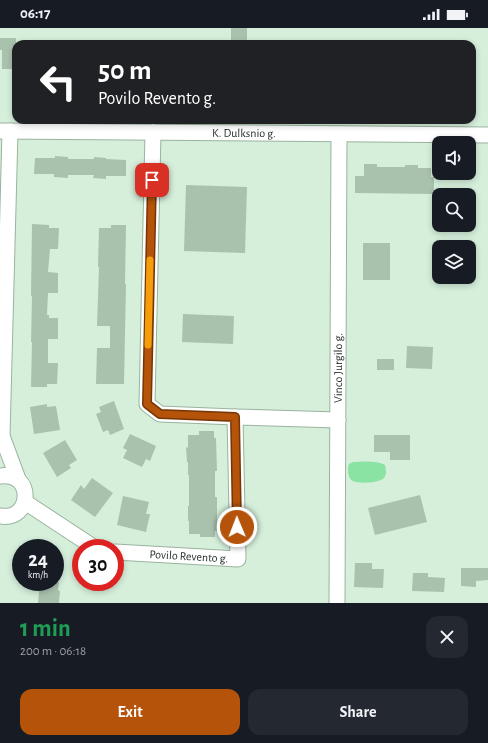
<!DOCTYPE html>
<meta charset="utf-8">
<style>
body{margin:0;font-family:"Alegreya Sans",sans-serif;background:#242831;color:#f1f3f6;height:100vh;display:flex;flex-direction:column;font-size:15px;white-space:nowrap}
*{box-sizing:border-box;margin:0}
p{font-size:13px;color:#9ea1a6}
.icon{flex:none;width:22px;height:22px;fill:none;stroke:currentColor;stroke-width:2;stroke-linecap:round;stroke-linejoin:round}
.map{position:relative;height:575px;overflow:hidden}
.drawer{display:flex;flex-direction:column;background:#171b24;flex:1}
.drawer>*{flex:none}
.guide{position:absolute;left:12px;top:12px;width:464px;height:84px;border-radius:12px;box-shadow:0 2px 6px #0003;background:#202124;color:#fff;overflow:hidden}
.tools{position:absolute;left:432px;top:108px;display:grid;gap:8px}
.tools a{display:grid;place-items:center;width:44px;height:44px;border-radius:8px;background:#171b24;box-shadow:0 2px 6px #0003;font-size:20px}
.speed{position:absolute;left:12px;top:511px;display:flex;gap:8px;font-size:20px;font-weight:700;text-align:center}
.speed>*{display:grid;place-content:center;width:52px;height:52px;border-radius:50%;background:#171b24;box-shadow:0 2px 6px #0003;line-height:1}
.speed small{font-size:10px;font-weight:400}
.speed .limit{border:6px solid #d22;background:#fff;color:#111}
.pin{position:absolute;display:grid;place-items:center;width:34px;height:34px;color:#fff;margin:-17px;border-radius:8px;box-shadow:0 2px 6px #0006}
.me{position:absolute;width:44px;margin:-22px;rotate:359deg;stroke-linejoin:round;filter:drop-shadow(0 0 3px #0008)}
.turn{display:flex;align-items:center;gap:14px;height:84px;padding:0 20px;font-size:18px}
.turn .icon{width:52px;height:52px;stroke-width:2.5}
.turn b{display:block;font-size:28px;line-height:34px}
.round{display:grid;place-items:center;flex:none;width:42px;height:42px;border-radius:12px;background:#242831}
.overview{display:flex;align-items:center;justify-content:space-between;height:68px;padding:0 20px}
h1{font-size:24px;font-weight:700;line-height:30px;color:#1e9e55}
.action{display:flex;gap:8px;margin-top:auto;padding:8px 20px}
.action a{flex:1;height:46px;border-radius:12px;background:#b45309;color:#fff;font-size:16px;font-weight:700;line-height:46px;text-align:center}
.action a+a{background:#242831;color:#f1f3f6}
.status{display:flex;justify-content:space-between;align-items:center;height:28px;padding:0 20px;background:#171b24;direction:ltr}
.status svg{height:11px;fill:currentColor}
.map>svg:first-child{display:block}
.water{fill:#8ae3a2}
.building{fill:#a9c2ae}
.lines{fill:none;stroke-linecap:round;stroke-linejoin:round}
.street-casing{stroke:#9ab39f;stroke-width:17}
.street{stroke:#fff;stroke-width:15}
.route-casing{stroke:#753606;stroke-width:10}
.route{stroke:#b45309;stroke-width:7}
.slow{stroke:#f59e0b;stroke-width:7}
.labels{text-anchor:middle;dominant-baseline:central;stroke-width:3.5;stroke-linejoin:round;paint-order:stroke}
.street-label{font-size:12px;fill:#1e2821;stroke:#e2fce8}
</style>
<div class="status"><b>06:17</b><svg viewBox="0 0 49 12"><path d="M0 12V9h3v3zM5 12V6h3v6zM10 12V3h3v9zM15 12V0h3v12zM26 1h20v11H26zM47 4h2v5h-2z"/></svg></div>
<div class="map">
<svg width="488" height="575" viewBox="0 0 488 575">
<rect width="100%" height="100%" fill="#d5efdb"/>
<path class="water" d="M 353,434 C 364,434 376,432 385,437 C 386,442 387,446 384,450 C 380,455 359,456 353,453 C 348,451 347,441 349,436 Z"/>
<path class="building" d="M 231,0 L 247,0 L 247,16 L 231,16 Z
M 0,10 L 16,10 L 16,41 L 2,41 L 2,22 L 0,22 Z
M 55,128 L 68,129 L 68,131 L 94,131 L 94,129 L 106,130 L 106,131 L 126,132 L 126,148 L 106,148 L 106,151 L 93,150 L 94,147 L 68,147 L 68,150 L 54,149 L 54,146 L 34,146 L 35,130 L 55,130 Z
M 364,136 L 377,136 L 377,139 L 405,139 L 405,137 L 418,137 L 418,140 L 431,140 L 431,149 L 434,149 L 434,166 L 355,165 L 355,148 L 364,148 Z
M 186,157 L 247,159 L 245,225 L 184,223 Z
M 32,196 L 49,197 L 49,200 L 59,200 L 58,221 L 50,221 L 48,244 L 58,245 L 58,265 L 48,265 L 47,287 L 49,287 L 49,290 L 58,290 L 58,311 L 48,311 L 48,335 L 58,335 L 57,356 L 47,356 L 47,359 L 31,359 L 32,314 L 31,314 L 32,268 L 31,268 Z
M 111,197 L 126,197 L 125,256 L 126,256 L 124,356 L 96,356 L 97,320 L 110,320 L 110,298 L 97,298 L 99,239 L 98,239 L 99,200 L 111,200 Z
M 363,215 L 390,215 L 390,252 L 363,252 Z
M 183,286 L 234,288 L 233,316 L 182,314 Z
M 407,318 L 433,319 L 432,341 L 406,340 Z
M 377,331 L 394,331 L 394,342 L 377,342 Z
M 114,373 L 124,401 L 110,407 L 108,402 L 103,404 L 96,386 L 101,384 L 99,379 Z
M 47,376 L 47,379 L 56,378 L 60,402 L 34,406 L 30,379 Z
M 199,403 L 214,403 L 214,410 L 216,410 L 217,443 L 215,443 L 215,469 L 217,469 L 217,503 L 215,503 L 215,509 L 200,509 L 200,506 L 189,506 L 189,493 L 188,493 L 188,478 L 189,478 L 189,447 L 188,447 L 188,434 L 187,434 L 186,419 L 188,420 L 188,407 L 199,407 Z
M 130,406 L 156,418 L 150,433 L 146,431 L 142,439 L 123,430 L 127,422 L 123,420 Z
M 374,407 L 410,407 L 410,432 L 390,432 L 390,424 L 374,424 Z
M 65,412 L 77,432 L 69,437 L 71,440 L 57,449 L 43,425 Z
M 92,450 L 113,465 L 95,489 L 71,472 L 81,457 L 84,461 Z
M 420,467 L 427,494 L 375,507 L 368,480 Z
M 123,468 L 149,474 L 146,486 L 150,486 L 146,504 L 117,497 Z
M 355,535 L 372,535 L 372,541 L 384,541 L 383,560 L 354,559 Z
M 461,540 L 488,540 L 488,552 L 476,553 L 476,559 L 461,558 Z
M 413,545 L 428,545 L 428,549 L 445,550 L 444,564 L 412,563 Z
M 40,554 L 59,554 L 58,562 L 60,563 L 59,575 L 38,575 Z"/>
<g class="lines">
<defs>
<g id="street">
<path id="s1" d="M 0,103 L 488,107"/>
<path d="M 235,389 L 338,392"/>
<path d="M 2,408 L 18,451"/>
<path d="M 0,417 L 2,408 L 10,103"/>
<path d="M 0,448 C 34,443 33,493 0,488"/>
<path d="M 25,474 L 95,520"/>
<path id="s2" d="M 115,524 L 238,531 L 235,389 L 160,386 L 147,376 L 153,104"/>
<path id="s3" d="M 337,575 L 339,106"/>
</g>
</defs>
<use href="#street" class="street-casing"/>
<use href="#street" class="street"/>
</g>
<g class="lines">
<defs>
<path id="route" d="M 152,152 L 147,376 L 160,386 L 235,389 L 237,499"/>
</defs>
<use href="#route" class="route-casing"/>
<use href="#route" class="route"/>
<path class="slow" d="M 148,317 L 150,232"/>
</g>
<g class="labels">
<g class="street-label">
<text stroke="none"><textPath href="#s1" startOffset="244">K. Dulksnio g.</textPath></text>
<text stroke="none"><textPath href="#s3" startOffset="235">Vinco Jurgilo g.</textPath></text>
<text stroke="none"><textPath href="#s2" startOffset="74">Povilo Revento g.</textPath></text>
</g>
</g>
</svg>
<div class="tools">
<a><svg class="icon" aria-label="sound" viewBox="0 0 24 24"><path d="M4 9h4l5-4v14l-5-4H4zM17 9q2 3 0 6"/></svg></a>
<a><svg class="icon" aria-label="search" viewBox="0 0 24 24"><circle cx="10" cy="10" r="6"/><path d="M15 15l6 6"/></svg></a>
<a><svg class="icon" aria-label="layers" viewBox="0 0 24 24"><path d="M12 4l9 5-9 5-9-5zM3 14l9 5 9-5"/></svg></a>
</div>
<div class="speed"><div>24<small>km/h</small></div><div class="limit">30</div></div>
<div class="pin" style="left:152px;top:152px;background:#d93025"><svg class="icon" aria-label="arrive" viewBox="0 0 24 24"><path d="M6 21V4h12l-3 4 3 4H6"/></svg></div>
<svg class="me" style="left:237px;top:499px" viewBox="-20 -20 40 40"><circle r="17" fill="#b45309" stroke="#fff" stroke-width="3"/><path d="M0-11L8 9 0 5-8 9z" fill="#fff"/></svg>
<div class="guide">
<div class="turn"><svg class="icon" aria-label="left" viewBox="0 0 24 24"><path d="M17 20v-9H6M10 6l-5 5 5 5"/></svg><div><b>50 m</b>Povilo Revento g.</div></div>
</div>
</div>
<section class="drawer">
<div class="overview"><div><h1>1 min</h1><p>200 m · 06:18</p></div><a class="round"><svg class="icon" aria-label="close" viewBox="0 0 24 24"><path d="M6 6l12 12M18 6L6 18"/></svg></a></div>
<div class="action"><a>Exit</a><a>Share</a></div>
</section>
